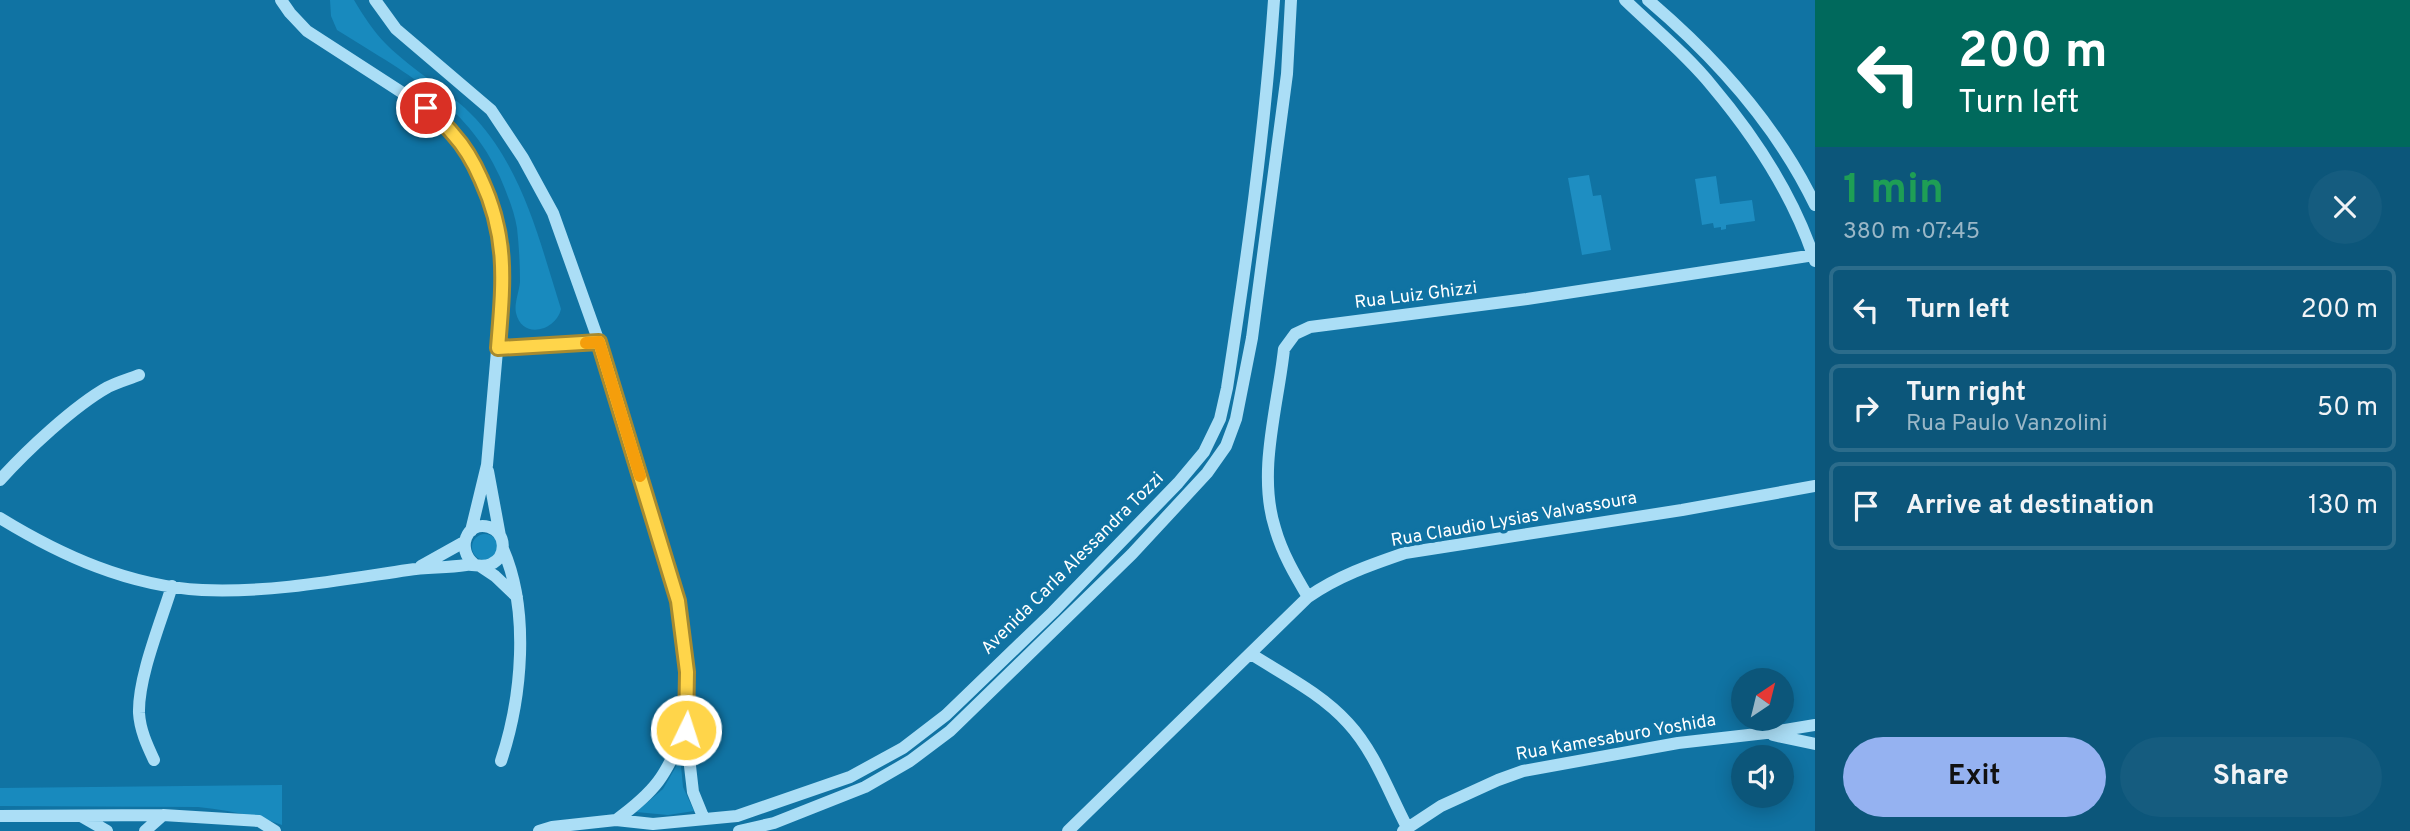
<!DOCTYPE html>
<meta charset="utf-8">
<style>
body{margin:0;font-family:Overpass,sans-serif;background:#155c7f;color:#f1f3f6;height:100vh;display:flex;flex-direction:column;font-size:26px;white-space:nowrap}
*{box-sizing:border-box;margin:0}
p{font-size:23px;color:#9ab7c7}
.icon{flex:none;width:38px;height:38px;fill:none;stroke:currentColor;stroke-width:2;stroke-linecap:round;stroke-linejoin:round}
.map{position:relative;flex:1;overflow:hidden}
.drawer{display:flex;flex-direction:column;background:#0c567a;width:595px}
.drawer>*{flex:none}
.banner{background:#00695c;color:#fff;overflow:hidden}
.needle{width:46px;rotate:35deg}
.fabs{position:absolute;left:1731px;top:668px;display:grid;gap:14px}
.fabs a{display:grid;place-items:center;width:63px;height:63px;border-radius:50%;background:#0c567a;box-shadow:0 4px 18px #0003;font-size:35px}
.pin{position:absolute;display:grid;place-items:center;width:60px;height:60px;color:#fff;margin:-30px;border:4px solid #fff;border-radius:50%;box-shadow:0 2px 7px #0007}
.me{position:absolute;width:77px;margin:-38px;rotate:4deg;stroke-linejoin:round;filter:drop-shadow(0 0 5px #0008)}
.turn{display:flex;align-items:center;gap:24px;height:147px;padding:0 28px;font-size:32px}
.turn .icon{width:91px;height:91px;stroke-width:2.5}
.turn b{display:block;font-size:49px;line-height:60px}
.round{display:grid;place-items:center;flex:none;width:74px;height:74px;border-radius:37px;background:#155c7f}
.headline{display:flex;align-items:center;justify-content:space-between;height:119px;padding:0 28px}
h1{font-size:42px;font-weight:700;line-height:52px;color:#1e9e55}
.primary-button{display:flex;gap:14px;margin-top:auto;padding:14px 28px}
.primary-button a{flex:1;height:80px;border-radius:42px;background:#95b2f1;color:#111;font-size:28px;font-weight:700;line-height:80px;text-align:center}
.primary-button a+a{background:#155c7f;color:#f1f3f6}
ul{padding:0;list-style:none}
li{display:flex;align-items:center;gap:21px;height:88px;margin:0 14px 10px;padding:0 14px;border:4px solid #2c6c8b;border-radius:10px}
li div{flex:1}
li b{display:block;font-size:26px}
li em{font-style:normal}
main{display:flex;flex:1;min-height:0}
.map>svg:first-child{display:block}
.green{fill:#188abe}
.building{fill:#1e8ec2}
.lines{fill:none;stroke-linecap:round;stroke-linejoin:round}
.minor{stroke:#abdef6;stroke-width:12}
.route-casing{stroke:#a68a30;stroke-width:18}
.route{stroke:#ffd54a;stroke-width:12}
.slow{stroke:#f59e0b;stroke-width:12}
.labels{text-anchor:middle;dominant-baseline:central;stroke-width:7;stroke-linejoin:round;paint-order:stroke}
.street-label{font-size:18px;fill:#fff;stroke:#1073a3}
</style>
<main>
<div class="map">
<svg width="1815" height="831" viewBox="0 0 1815 831">
<rect width="100%" height="100%" fill="#1073a3"/>
<path class="green" d="M 330,0 L 354,0 C 363,15 373,31 386,44 C 414,72 449,90 476,119 C 524,172 540,243 561,309 C 556,331 522,340 516,313 C 514,304 519,292 520,282 C 520,264 519,246 517,228 C 514,210 507,194 500,177 C 467,103 402,71 337,30 L 331,16 Z
M472 547a13 13 0 1 1 26 0a13 13 0 1 1-26 0Z
M 677,765 L 681,766 L 683,787 L 694,811 L 668,815 L 636,812 L 663,789 Z
M 282,785 L 282,825 C 254,815 227,810 198,807 L 0,806 L 0,788 Z"/>
<path class="building" d="M 1589,175 L 1593,196 L 1601,195 L 1611,250 L 1582,255 L 1568,178 Z
M 1716,176 L 1720,204 L 1752,200 L 1755,221 L 1726,225 L 1726,229 L 1721,230 L 1721,227 L 1714,228 L 1713,223 L 1702,225 L 1695,179 Z"/>
<g class="lines">
<path class="minor" d="M 281,0 L 290,13 L 307,31 L 426,108 L 454,135 L 474,163 L 494,207 L 501,238 L 503,282 L 487,465 L 471,531
M 375,0 L 396,29 L 491,110 L 523,158 L 553,213 L 599,342 L 678,601 L 685,648 L 688,695 L 686,730 L 690,766 L 693,792 L 704,819
M 1625,0 C 1654,28 1687,55 1712,86 C 1755,137 1794,197 1815,261
M 1648,0 C 1714,56 1777,126 1815,205
M 497,348 L 599,342
M 488,471 L 500,536
M 0,480 C 26,451 74,406 108,387 C 118,382 129,379 139,375
M 0,518 C 62,556 129,586 202,590 C 271,593 340,580 408,570 C 427,567 446,568 466,565 C 474,564 483,568 491,564 C 507,557 507,533 489,527 C 466,520 456,550 474,564
M 421,566 L 464,542
M 480,566 L 495,576 L 517,597
M 1308,597 C 1295,575 1282,553 1275,528 C 1257,472 1278,406 1284,349 L 1295,334 L 1310,327 L 1527,299 L 1815,255
M 1251,654 C 1284,675 1322,694 1348,723 C 1375,752 1389,793 1407,827
M 1773,735 L 1815,744
M 154,760 C 147,745 140,730 139,713 C 138,677 161,622 172,586
M 501,761 C 522,698 530,611 503,549
M 0,816 L 163,815 L 259,821 L 275,831
M 81,816 L 107,831
M 616,820 C 657,790 665,776 685,731
M 145,831 L 163,815
M 539,831 L 552,827 L 616,820 L 653,824 L 737,816 L 850,777 L 903,748 L 946,715 L 1053,612 L 1178,483 L 1204,452 L 1220,419 L 1227,388 C 1247,259 1265,130 1274,0
M 739,831 L 774,823 L 865,787 L 910,761 L 950,731 L 1132,554 L 1207,473 L 1226,446 L 1236,419 L 1252,338 L 1287,74 L 1291,0
M 1068,831 L 1308,597 C 1338,576 1370,565 1405,553 L 1682,510 L 1815,486
M 1403,831 L 1441,806 L 1498,780 L 1523,771 L 1678,743 L 1766,733 L 1815,725"/>
</g>
<g class="lines">
<defs>
<path id="route" d="M 426,108 C 435,116 445,124 453,134 C 465,147 474,163 481,179 C 509,239 503,285 498,348 L 599,342 L 678,601 L 687,672 L 686,730"/>
</defs>
<use href="#route" class="route-casing"/>
<use href="#route" class="route"/>
<path class="slow" d="M 586,343 L 599,342 L 640,476"/>
</g>
<g class="labels">
<g class="street-label">
<text transform="translate(1416 296) rotate(-7)">Rua Luiz Ghizzi</text>
<text transform="translate(1514 520) rotate(-10)">Rua Claudio Lysias Valvassoura</text>
<text transform="translate(1073 564) rotate(-45)">Avenida Carla Alessandra Tozzi</text>
<text transform="translate(1616 738) rotate(-10)">Rua Kamesaburo Yoshida</text>
</g>
</g>
</svg>
<div class="fabs">
<a><svg class="needle" viewBox="-14 -14 28 28"><path d="M0-13l5 13h-10z" fill="#e53935"/><path d="M0 13l5-13h-10z" fill="#9ab7c7"/></svg></a>
<a><svg class="icon" aria-label="sound" viewBox="0 0 24 24"><path d="M4 9h4l5-4v14l-5-4H4zM17 9q2 3 0 6"/></svg></a>
</div>
<div class="pin" style="left:426px;top:108px;background:#d93025"><svg class="icon" aria-label="arrive" viewBox="0 0 24 24"><path d="M6 21V4h12l-3 4 3 4H6"/></svg></div>
<svg class="me" style="left:686px;top:730px" viewBox="-20 -20 40 40"><circle r="17" fill="#ffd54a" stroke="#fff" stroke-width="3"/><path d="M0-11L8 9 0 5-8 9z" fill="#fff"/></svg>
</div>
<section class="drawer">
<div class="banner">
<div class="turn"><svg class="icon" aria-label="left" viewBox="0 0 24 24"><path d="M17 20v-9H6M10 6l-5 5 5 5"/></svg><div><b>200 m</b>Turn left</div></div>
</div>
<div class="headline"><div><h1>1 min</h1><p>380 m · 07:45</p></div><a class="round"><svg class="icon" aria-label="close" viewBox="0 0 24 24"><path d="M6 6l12 12M18 6L6 18"/></svg></a></div>
<ul>
<li><svg class="icon" aria-label="left" viewBox="0 0 24 24"><path d="M17 20v-9H6M10 6l-5 5 5 5"/></svg><div><b>Turn left</b></div><em>200 m</em></li>
<li><svg class="icon" aria-label="right" viewBox="0 0 24 24"><path d="M7 20v-9h11M14 6l5 5-5 5"/></svg><div><b>Turn right</b><p>Rua Paulo Vanzolini</p></div><em>50 m</em></li>
<li><svg class="icon" aria-label="arrive" viewBox="0 0 24 24"><path d="M6 21V4h12l-3 4 3 4H6"/></svg><div><b>Arrive at destination</b></div><em>130 m</em></li>
</ul>
<div class="primary-button"><a>Exit</a><a>Share</a></div>
</section>
</main>
